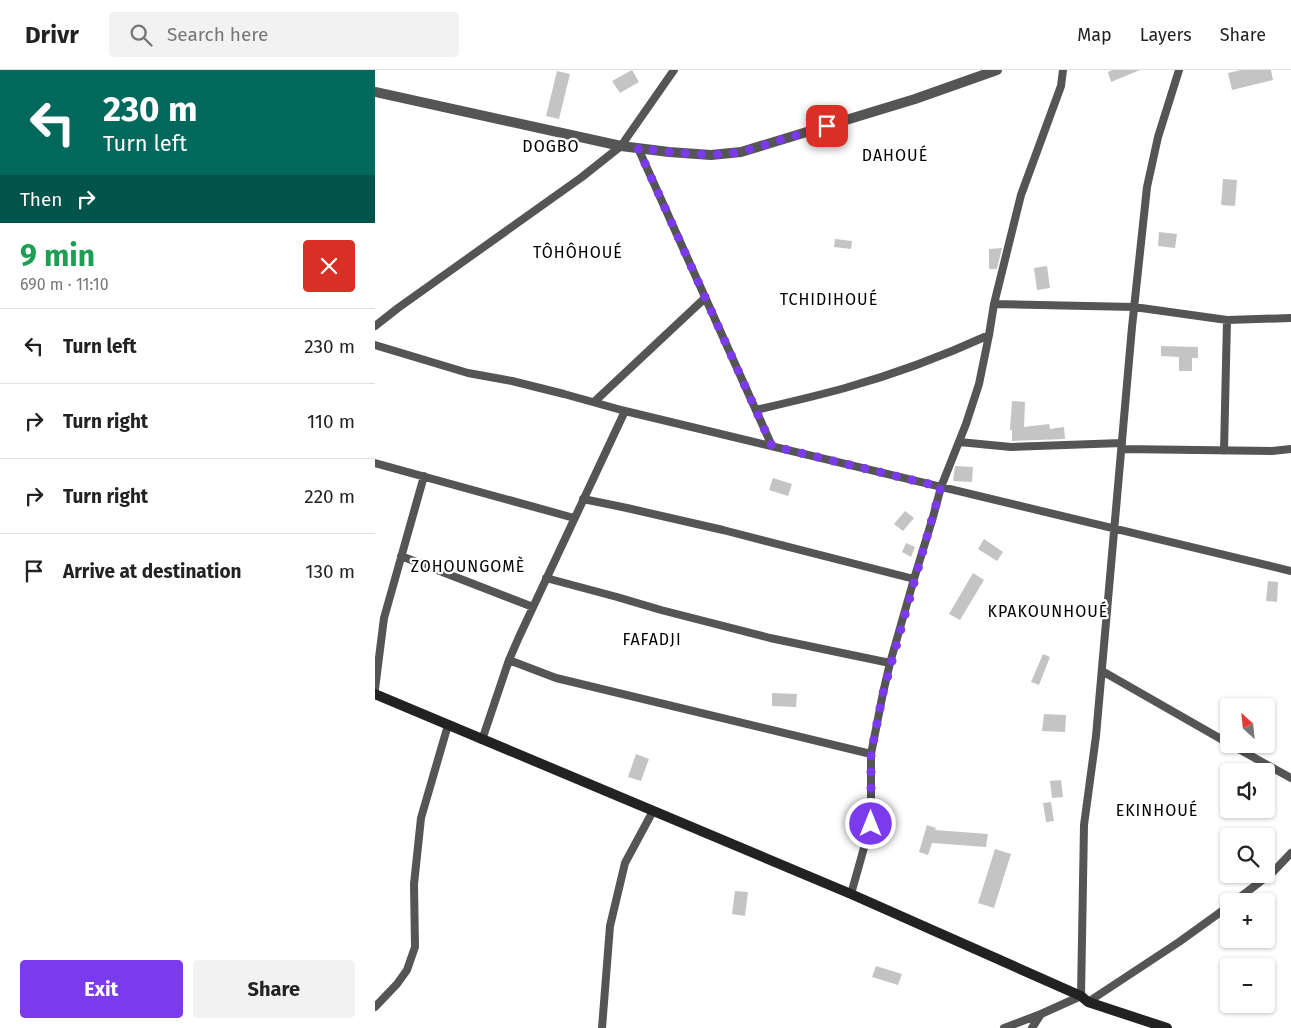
<!DOCTYPE html>
<meta charset="utf-8">
<style>
body{margin:0;font-family:"Fira Sans",sans-serif;background:#f2f2f2;color:#222;height:100vh;display:flex;flex-direction:column;font-size:19px;white-space:nowrap}
*{box-sizing:border-box;margin:0}
p{font-size:16px;color:#767676}
.icon{flex:none;width:28px;height:28px;fill:none;stroke:currentColor;stroke-width:2;stroke-linecap:round;stroke-linejoin:round}
.map{position:relative;flex:1;overflow:hidden}
.panel{display:flex;flex-direction:column;background:#fff;width:375px}
.panel>*{flex:none}
.guide{background:#00695c;color:#fff;overflow:hidden}
.needle{width:32px;rotate:333deg}
.tools{position:absolute;left:845px;top:628px;display:grid;gap:10px}
.tools a{display:grid;place-items:center;width:55px;height:55px;border-radius:5px;background:#fff;box-shadow:0 1px 4px #0004;font-size:25px}
.pin{position:absolute;display:grid;place-items:center;width:42px;height:42px;color:#fff;margin:-21px;border-radius:10px;box-shadow:0 2px 8px #0006}
.me{position:absolute;width:55px;margin:-28px;rotate:0deg;stroke-linejoin:round;filter:drop-shadow(0 0 4px #0008)}
.turn{display:flex;align-items:center;gap:18px;height:105px;padding:0 20px;font-size:22px}
.turn .icon{width:65px;height:65px;stroke-width:2.5}
.turn b{display:block;font-size:35px;line-height:42px}
.then{display:flex;align-items:center;height:48px;padding:0 20px;background:#0003;gap:10px;font-size:19px}
.round{display:grid;place-items:center;flex:none;width:52px;height:52px;border-radius:5px;background:#f2f2f2}
.head{display:flex;align-items:center;justify-content:space-between;height:85px;padding:0 20px}
h1{font-size:30px;font-weight:700;line-height:38px;color:#1e9e55}
.cta{display:flex;gap:10px;margin-top:auto;padding:10px 20px}
.cta a{flex:1;height:58px;border-radius:5px;background:#7c3aed;color:#fff;font-size:20px;font-weight:700;line-height:58px;text-align:center}
.cta a+a{background:#f2f2f2;color:#222}
ul{padding:0;list-style:none}
li{display:flex;align-items:center;gap:15px;height:75px;padding:0 20px;border-top:1px solid #e0e0e0}
li div{flex:1}
li b{display:block;font-size:19px}
li em{font-style:normal}
header{display:flex;align-items:center;gap:30px;box-sizing:border-box;height:70px;padding:0 25px;background:#fff;border-bottom:1px solid #e0e0e0}
header strong{font-size:24px}
nav{display:flex;gap:28px;margin-inline-start:auto;font-size:18px}
.search{width:350px;height:45px;background:#f2f2f2;display:flex;align-items:center;gap:12px;box-sizing:border-box;padding:0 18px;border-radius:5px;color:#767676;font-size:19px}
main{display:flex;flex:1;min-height:0}
.map>svg:first-child{display:block}
.building{fill:#c4c4c4}
.lines{fill:none;stroke-linecap:round;stroke-linejoin:round}
.minor{stroke:#555;stroke-width:8}
.tertiary{stroke:#555;stroke-width:10}
.secondary{stroke:#222;stroke-width:10}
.route{stroke:#7c3aed;stroke-width:9;stroke-dasharray:0 16.2}
.labels{text-anchor:middle;dominant-baseline:central;stroke-width:4.5;stroke-linejoin:round;paint-order:stroke}
.quarter-label{font-size:16px;letter-spacing:1px;fill:#000;stroke:#fff}
</style>
<header>
<strong>Drivr</strong>
<div class="search"><svg class="icon" aria-label="search" viewBox="0 0 24 24"><circle cx="10" cy="10" r="6"/><path d="M15 15l6 6"/></svg>Search here</div>
<nav><a>Map</a><a>Layers</a><a>Share</a></nav>
</header>
<main>
<section class="panel">
<div class="guide">
<div class="turn"><svg class="icon" aria-label="left" viewBox="0 0 24 24"><path d="M17 20v-9H6M10 6l-5 5 5 5"/></svg><div><b>230 m</b>Turn left</div></div>
<div class="then">Then<svg class="icon" aria-label="right" viewBox="0 0 24 24"><path d="M7 20v-9h11M14 6l5 5-5 5"/></svg></div>
</div>
<div class="head"><div><h1>9 min</h1><p>690 m · 11:10</p></div><a class="round" style="background:#d93025;color:#fff"><svg class="icon" aria-label="close" viewBox="0 0 24 24"><path d="M6 6l12 12M18 6L6 18"/></svg></a></div>
<ul>
<li><svg class="icon" aria-label="left" viewBox="0 0 24 24"><path d="M17 20v-9H6M10 6l-5 5 5 5"/></svg><div><b>Turn left</b></div><em>230 m</em></li>
<li><svg class="icon" aria-label="right" viewBox="0 0 24 24"><path d="M7 20v-9h11M14 6l5 5-5 5"/></svg><div><b>Turn right</b></div><em>110 m</em></li>
<li><svg class="icon" aria-label="right" viewBox="0 0 24 24"><path d="M7 20v-9h11M14 6l5 5-5 5"/></svg><div><b>Turn right</b></div><em>220 m</em></li>
<li><svg class="icon" aria-label="arrive" viewBox="0 0 24 24"><path d="M6 21V4h12l-3 4 3 4H6"/></svg><div><b>Arrive at destination</b></div><em>130 m</em></li>
</ul>
<div class="cta"><a>Exit</a><a>Share</a></div>
</section>
<div class="map">
<svg width="916" height="958" viewBox="0 0 916 958">
<rect width="100%" height="100%" fill="#fff"/>
<path class="building" d="M 257,0 L 264,12 L 245,23 L 237,11 Z
M 737,0 L 765,0 L 736,12 L 733,2 Z
M 866,0 L 896,0 L 898,10 L 857,20 L 853,3 Z
M 182,1 L 195,4 L 184,49 L 171,46 Z
M 848,109 L 862,110 L 860,136 L 846,135 Z
M 784,162 L 802,164 L 800,178 L 783,176 Z
M 460,169 L 477,171 L 476,179 L 459,177 Z
M 627,178 L 622,199 L 614,199 L 614,179 Z
M 672,196 L 675,218 L 662,220 L 659,198 Z
M 786,276 L 823,277 L 823,288 L 817,288 L 817,301 L 804,301 L 804,287 L 786,286 Z
M 637,331 L 650,332 L 649,357 L 674,354 L 675,359 L 689,357 L 690,369 L 637,371 L 637,360 L 635,360 Z
M 580,396 L 598,397 L 597,412 L 578,411 Z
M 398,408 L 417,414 L 413,426 L 394,420 Z
M 530,441 L 539,448 L 528,461 L 519,454 Z
M 609,469 L 628,482 L 622,491 L 603,479 Z
M 531,473 L 540,477 L 536,487 L 527,482 Z
M 598,503 L 609,510 L 585,550 L 574,544 Z
M 893,511 L 903,512 L 902,532 L 891,531 Z
M 668,584 L 675,587 L 664,615 L 656,612 Z
M 397,623 L 422,624 L 421,637 L 397,636 Z
M 669,644 L 691,645 L 690,662 L 667,661 Z
M 261,684 L 274,689 L 266,711 L 253,707 Z
M 686,710 L 688,727 L 677,728 L 675,711 Z
M 676,732 L 679,751 L 671,752 L 668,733 Z
M 552,755 L 561,758 L 560,760 L 613,764 L 611,777 L 557,773 L 553,785 L 544,782 Z
M 620,779 L 636,784 L 619,838 L 603,833 Z
M 360,821 L 373,822 L 370,846 L 357,844 Z
M 501,896 L 527,904 L 523,915 L 497,907 Z"/>
<g class="lines">
<path class="minor" d="M 263,78 L 397,376
M 619,234 L 759,237 L 852,250 L 916,248
M 0,256 L 23,238 L 207,107 L 246,76 L 299,0
M 0,275 L 93,303 L 137,311 L 189,324 L 250,341 L 916,501
M 219,332 L 330,228
M 381,340 C 411,333 441,326 470,318 C 520,304 568,286 614,265
M 584,372 L 636,377 L 747,373
M 747,379 L 897,381 L 916,379
M 849,381 L 852,250
M 0,393 L 199,448
M 208,429 L 252,438 L 348,460 L 539,509
M 26,486 L 158,537
M 171,508 L 242,527 L 286,540 L 395,568 L 515,593
M 134,590 L 181,608 L 496,684
M 727,601 L 860,677 L 916,708
M 0,619 L 9,548 L 49,406
M 107,670 L 134,590 L 144,567 L 250,341
M 476,824 L 496,753 L 496,684 L 508,623 L 515,593 L 539,509 L 558,447 L 566,417 L 591,354 L 604,314 L 614,265 L 619,234 L 646,125 L 686,16 L 688,0
M 860,831 L 898,802 L 916,783
M 713,932 L 804,872 L 854,836
M 0,937 L 22,914 L 32,900 L 40,877 L 39,814 L 46,748 L 73,655
M 227,958 L 235,856 L 250,793 L 278,741
M 629,958 L 666,944 L 706,926 L 709,755 L 721,666 L 757,257 L 772,117 L 783,67 L 804,0
M 657,958 L 666,944"/>
<path class="tertiary" d="M 0,22 L 246,76 L 294,82 L 336,85 L 366,82 L 540,29 L 622,0"/>
<path class="secondary" d="M 0,624 L 476,824 L 706,926 L 713,932 L 792,958"/>
</g>
<g class="lines">
<path class="route" d="M 452,56 L 366,82 L 336,85 L 294,82 L 263,78 L 397,376 L 566,417 L 508,623 L 496,684 L 496,754"/>
</g>
<g class="labels">
<g class="quarter-label">
<text x="176" y="76">DOGBO</text>
<text x="520" y="85">DAHOUÉ</text>
<text x="203" y="182">TÔHÔHOUÉ</text>
<text x="454" y="229">TCHIDIHOUÉ</text>
<text x="93" y="496">ZOHOUNGOMÈ</text>
<text x="673" y="541">KPAKOUNHOUÉ</text>
<text x="277" y="569">FAFADJI</text>
<text x="782" y="740">EKINHOUÉ</text>
</g>
</g>
</svg>
<div class="tools">
<a><svg class="needle" viewBox="-14 -14 28 28"><path d="M0-13l5 13h-10z" fill="#e53935"/><path d="M0 13l5-13h-10z" fill="#767676"/></svg></a>
<a><svg class="icon" aria-label="sound" viewBox="0 0 24 24"><path d="M4 9h4l5-4v14l-5-4H4zM17 9q2 3 0 6"/></svg></a>
<a><svg class="icon" aria-label="search" viewBox="0 0 24 24"><circle cx="10" cy="10" r="6"/><path d="M15 15l6 6"/></svg></a>
<a>+</a>
<a>−</a>
</div>
<div class="pin" style="left:452px;top:56px;background:#d93025"><svg class="icon" aria-label="arrive" viewBox="0 0 24 24"><path d="M6 21V4h12l-3 4 3 4H6"/></svg></div>
<svg class="me" style="left:496px;top:754px" viewBox="-20 -20 40 40"><circle r="17" fill="#7c3aed" stroke="#fff" stroke-width="3"/><path d="M0-11L8 9 0 5-8 9z" fill="#fff"/></svg>
</div>
</main>
